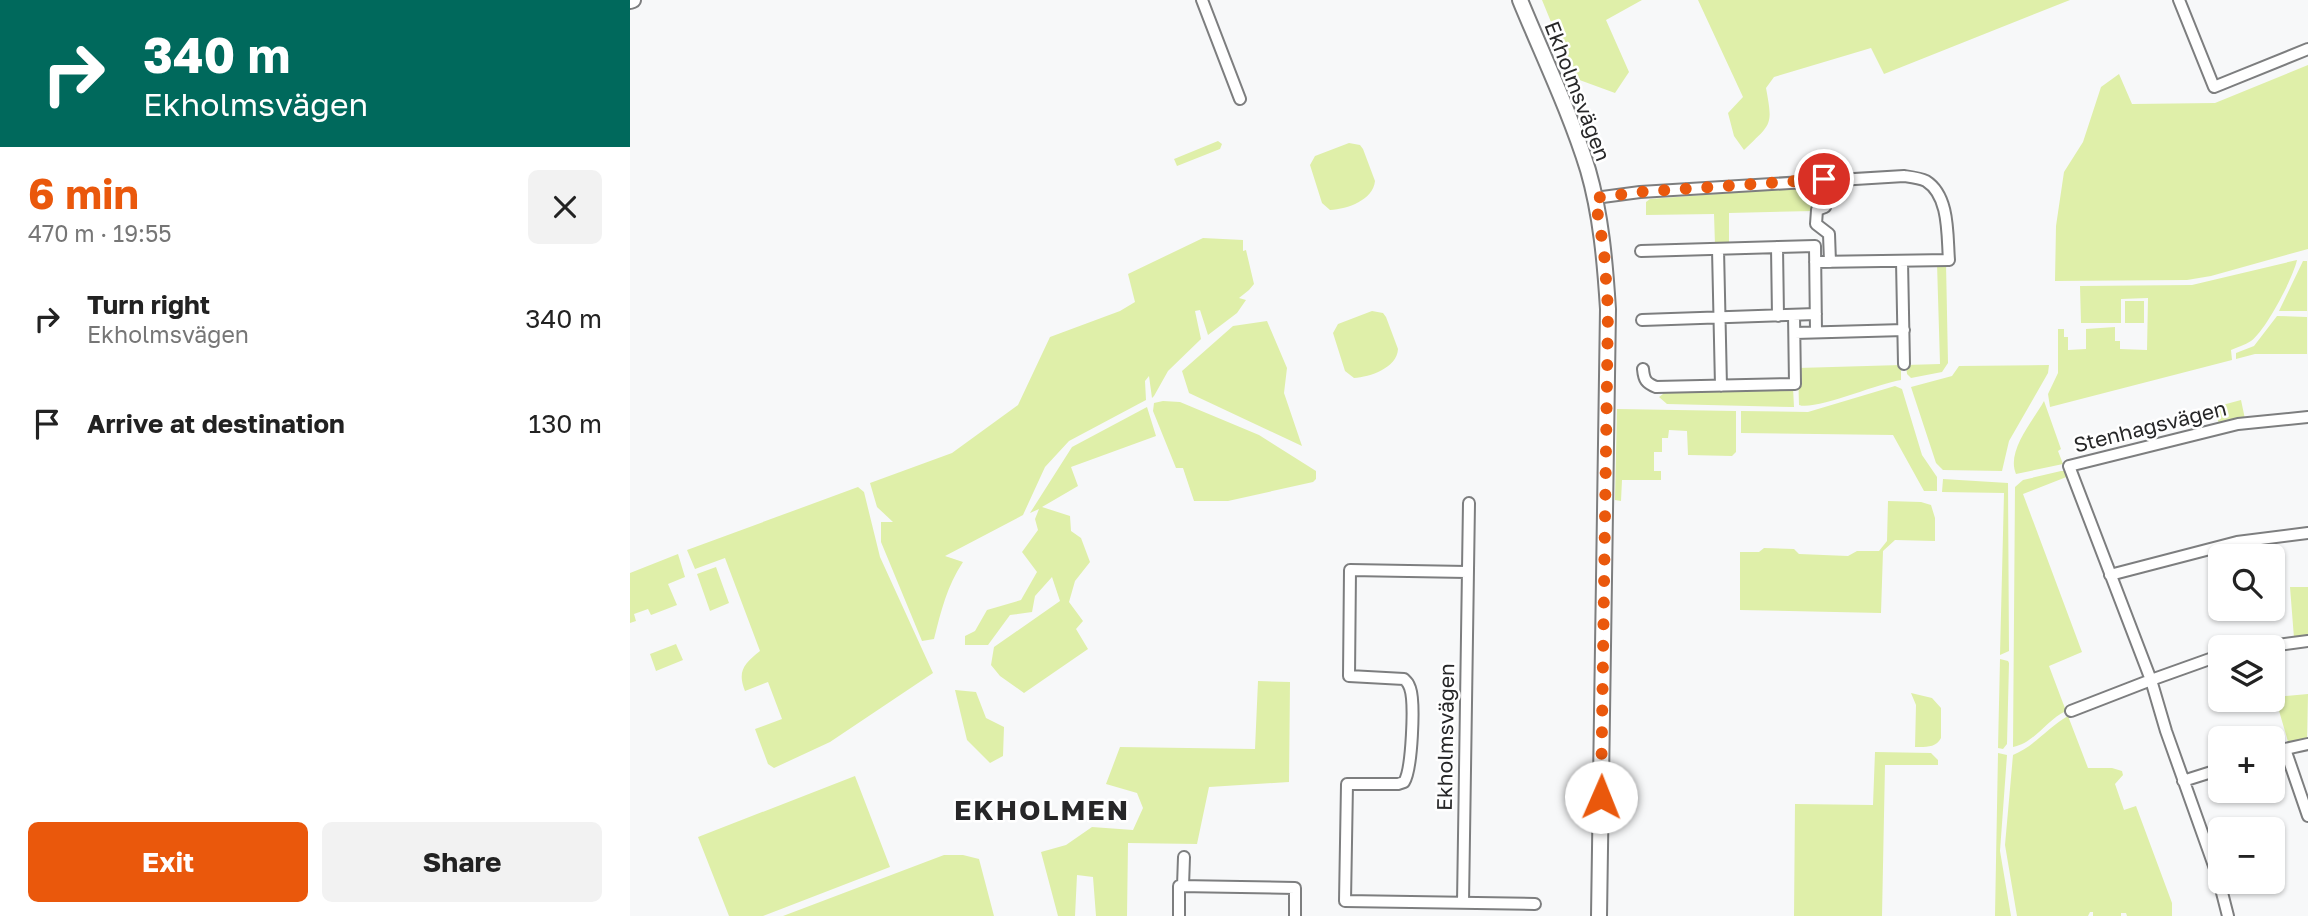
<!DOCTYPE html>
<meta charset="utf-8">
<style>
body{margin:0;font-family:"Golos Text",sans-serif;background:#f2f2f2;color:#222;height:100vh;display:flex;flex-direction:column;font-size:26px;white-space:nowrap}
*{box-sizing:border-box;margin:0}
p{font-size:23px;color:#767676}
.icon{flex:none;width:38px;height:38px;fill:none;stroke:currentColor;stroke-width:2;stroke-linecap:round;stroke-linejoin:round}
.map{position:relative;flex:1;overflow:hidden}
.drawer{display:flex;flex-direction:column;background:#fff;width:630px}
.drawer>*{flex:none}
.banner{background:#00695c;color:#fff;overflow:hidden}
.controls{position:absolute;left:1578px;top:544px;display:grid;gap:14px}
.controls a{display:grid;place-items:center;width:77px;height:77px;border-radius:10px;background:#fff;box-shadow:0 2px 5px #0004;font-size:35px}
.pin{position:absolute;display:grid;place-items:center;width:60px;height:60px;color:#fff;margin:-30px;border:4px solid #fff;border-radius:50%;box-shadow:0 2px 7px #0007}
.me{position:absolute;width:77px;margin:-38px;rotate:1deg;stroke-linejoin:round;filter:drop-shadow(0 0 5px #0008)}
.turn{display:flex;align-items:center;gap:24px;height:147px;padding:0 28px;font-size:32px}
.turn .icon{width:91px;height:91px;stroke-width:2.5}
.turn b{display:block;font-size:49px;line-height:60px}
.round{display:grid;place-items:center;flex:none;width:74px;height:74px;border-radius:10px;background:#f2f2f2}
.summary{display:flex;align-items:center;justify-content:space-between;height:119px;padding:0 28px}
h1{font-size:42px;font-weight:700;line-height:52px;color:#ea580c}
.primary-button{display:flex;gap:14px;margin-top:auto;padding:14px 28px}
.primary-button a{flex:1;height:80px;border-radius:10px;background:#ea580c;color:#fff;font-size:28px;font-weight:700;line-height:80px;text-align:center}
.primary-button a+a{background:#f2f2f2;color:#222}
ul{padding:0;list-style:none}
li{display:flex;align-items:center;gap:21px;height:105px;padding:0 28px}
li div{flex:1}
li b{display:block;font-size:26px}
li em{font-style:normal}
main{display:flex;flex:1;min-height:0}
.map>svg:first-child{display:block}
.green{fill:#dfefa9}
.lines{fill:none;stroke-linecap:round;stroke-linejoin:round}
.minor-casing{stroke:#7d7e7f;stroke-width:14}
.tertiary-casing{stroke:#7d7e7f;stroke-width:18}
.minor{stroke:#fff;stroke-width:10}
.tertiary{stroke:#fff;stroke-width:14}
.route{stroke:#ea580c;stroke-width:12;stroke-dasharray:0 21.6}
.labels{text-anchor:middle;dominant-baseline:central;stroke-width:5;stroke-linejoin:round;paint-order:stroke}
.street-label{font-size:21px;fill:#272728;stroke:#fff}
.district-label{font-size:28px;font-weight:bold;letter-spacing:2px;fill:#272728;stroke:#fff}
</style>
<main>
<section class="drawer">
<div class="banner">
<div class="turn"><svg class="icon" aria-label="right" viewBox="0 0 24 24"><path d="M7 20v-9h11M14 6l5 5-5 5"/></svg><div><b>340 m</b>Ekholmsvägen</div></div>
</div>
<div class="summary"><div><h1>6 min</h1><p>470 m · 19:55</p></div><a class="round"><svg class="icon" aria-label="close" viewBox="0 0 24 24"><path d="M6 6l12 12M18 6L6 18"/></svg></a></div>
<ul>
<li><svg class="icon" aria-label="right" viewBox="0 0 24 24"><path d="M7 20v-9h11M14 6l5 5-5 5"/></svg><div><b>Turn right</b><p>Ekholmsvägen</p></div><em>340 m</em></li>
<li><svg class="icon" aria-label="arrive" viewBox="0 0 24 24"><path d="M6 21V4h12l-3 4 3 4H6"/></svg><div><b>Arrive at destination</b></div><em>130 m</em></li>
</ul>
<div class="primary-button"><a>Exit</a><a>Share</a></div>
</section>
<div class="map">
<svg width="1678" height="916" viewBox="0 0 1678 916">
<rect width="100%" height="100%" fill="#f7f8f9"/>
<path class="green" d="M 912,0 L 1012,0 L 976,20 L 999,72 L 985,93 L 944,78 Z
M 1068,0 L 1440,0 L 1254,74 L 1241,48 L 1144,77 L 1136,88 C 1143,126 1142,123 1114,150 L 1104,136 L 1098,113 L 1113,97 Z
M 1678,65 L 1678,249 L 1581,276 L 1557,280 L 1425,281 L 1426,226 L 1434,172 L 1453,142 L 1471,87 L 1489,74 L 1502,104 L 1585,103 Z
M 588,141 L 592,144 L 590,149 L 547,166 L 544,159 Z
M 719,143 L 730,145 L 733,149 L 745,181 C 743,200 718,209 700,210 L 692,203 L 680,165 L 685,156 Z
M 1178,187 C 1190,190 1189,202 1183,211 L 1099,213 L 1099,245 L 1085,245 L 1084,214 L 1016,215 L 1016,202 L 1020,199 Z
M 573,238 L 613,240 L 613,251 L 616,250 L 624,284 L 619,290 L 609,298 L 616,300 L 607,313 L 578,335 L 570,310 L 565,311 L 571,339 L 538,371 L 524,396 L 522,398 L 519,376 L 515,381 L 516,400 L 439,441 L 415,467 L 393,515 L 315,556 L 333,562 C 317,586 311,611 304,639 L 292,641 L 251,542 L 251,522 L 263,522 L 247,507 L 240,483 L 322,453 L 388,405 L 420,337 L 490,311 L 505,302 L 498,274 Z
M 1667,260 C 1663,278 1636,330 1621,341 C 1615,345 1607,347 1601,350 L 1602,360 L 1420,407 L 1418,394 L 1428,373 L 1428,329 L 1434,329 L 1434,337 L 1438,337 L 1438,350 L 1456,349 L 1456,329 L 1485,327 L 1485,341 L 1490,341 L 1490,349 L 1517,350 L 1518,298 L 1491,299 L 1491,323 L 1451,323 L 1450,286 L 1562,285 Z
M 1673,261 L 1677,261 L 1677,311 L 1649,311 Z
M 1307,263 L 1316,263 L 1318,363 L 1312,372 L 1281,378 L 1277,374 L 1276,365 L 1310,364 Z
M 1495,301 L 1514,301 L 1514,323 L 1495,323 Z
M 742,311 L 753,313 L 756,317 L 768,349 C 767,368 740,377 724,378 L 715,371 L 703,333 L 708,324 Z
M 1647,316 L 1677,317 L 1677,354 L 1625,354 L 1606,359 L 1606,353 L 1624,346 Z
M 637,321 L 657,368 L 654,393 L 672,446 L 559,393 L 552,371 L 603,326 Z
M 1271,365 L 1271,380 C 1249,383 1184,411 1169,405 L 1168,368 Z
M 1419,365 L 1418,373 L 1379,441 L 1372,471 L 1313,470 L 1306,463 L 1281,387 L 1322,376 L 1329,366 Z
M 1265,386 L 1272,389 L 1292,455 L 1307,477 L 1307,491 L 1294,491 L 1263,435 L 1111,433 L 1111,411 L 1178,412 Z
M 1163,387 L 1164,407 L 1162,407 L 1037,404 L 1029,397 L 1033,394 L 1033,390 Z
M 1611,400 L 1615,419 L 1589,425 L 1585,407 Z
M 533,401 L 550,402 L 629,435 L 686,471 L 686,479 L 683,482 L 598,501 L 564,501 L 553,468 L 546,468 L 523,411 L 524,403 Z
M 1414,401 L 1431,449 L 1428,451 L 1433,464 L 1386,474 C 1376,451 1403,421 1414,401 Z
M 517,407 L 526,436 L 441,467 L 448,486 L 412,507 L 440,516 L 441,531 L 451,538 L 460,562 L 445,581 L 439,602 L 453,621 L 446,629 L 458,649 L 394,693 L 370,676 L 361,665 L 364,647 L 430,601 L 422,577 L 405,596 L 402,612 L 380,615 L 358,645 L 335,645 L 335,636 L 345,631 L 357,610 L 391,600 L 407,572 L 392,552 L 408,530 L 405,519 L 409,509 L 400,513 L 442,447 Z
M 987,409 L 1106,411 L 1106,452 L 1102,456 L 1058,455 L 1057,431 L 1039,430 L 1038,438 L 1032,438 L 1032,452 L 1024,452 L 1024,471 L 1031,471 L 1031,480 L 992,480 L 991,501 L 985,500 Z
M 1431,471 L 1436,471 L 1439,476 L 1393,494 L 1452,652 L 1419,666 L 1436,711 C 1416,720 1405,743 1383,747 L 1385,487 L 1393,480 Z
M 1313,479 L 1378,483 L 1379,651 L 1370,655 L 1374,493 L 1312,492 Z
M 228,487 L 234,492 L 250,557 L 303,673 L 200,742 L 144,768 L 138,764 L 125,729 L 152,719 L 138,682 L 115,691 C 107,671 114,664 130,651 L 95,558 L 65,569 L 57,550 Z
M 1258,501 L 1291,502 L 1301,505 L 1305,518 L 1305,541 L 1265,540 L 1253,551 L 1251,613 L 1110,610 L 1110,552 L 1129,552 L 1134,548 L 1164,549 L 1169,554 L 1218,556 L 1227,551 L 1249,551 L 1257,541 Z
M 48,554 L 55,577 L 38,584 L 47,605 L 21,615 L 18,609 L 4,614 L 6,621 L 0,623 L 0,573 Z
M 86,567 L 99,603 L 80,611 L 67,574 Z
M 1660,587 L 1678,587 L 1678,639 L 1664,638 Z
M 46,644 L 53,660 L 26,671 L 20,654 Z
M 1370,659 L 1378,661 L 1379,663 L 1377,744 L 1373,749 L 1368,748 Z
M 628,681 L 660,682 L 659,782 L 579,787 L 567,844 L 498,843 L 497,916 L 466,916 L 463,877 L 447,875 L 445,916 L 428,916 L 411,852 L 436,845 L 462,827 L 503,830 L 513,808 L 507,793 L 476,784 L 490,747 L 625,749 Z
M 325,690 L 346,692 L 356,718 L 374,727 L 373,756 L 360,763 L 337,740 Z
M 1281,693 L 1302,698 L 1311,708 L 1311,738 C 1306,748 1295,747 1285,747 L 1286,705 Z
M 1678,694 L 1677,742 L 1659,745 L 1645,697 Z
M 1438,716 L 1458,768 L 1482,768 L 1492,771 L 1493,775 L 1485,784 L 1494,810 L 1506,806 L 1542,903 L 1542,916 L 1497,916 L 1496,913 L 1491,913 L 1491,916 L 1463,916 L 1463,912 L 1460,912 L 1458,916 L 1387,916 L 1375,845 L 1383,755 C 1405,746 1418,727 1438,716 Z
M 1245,752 L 1301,753 L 1308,760 L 1308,765 L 1255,765 L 1252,916 L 1164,916 L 1165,804 L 1243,805 Z
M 1368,753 L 1377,755 L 1370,851 L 1381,916 L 1365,916 Z
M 225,776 L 260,867 L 133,916 L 99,916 L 68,837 Z
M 314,855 L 333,855 L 349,859 L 364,916 L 153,916 Z"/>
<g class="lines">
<defs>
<path id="minor" d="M 572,0 L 610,99
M 1549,0 L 1584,87 L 1678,49
M 965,198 L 1010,192 L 1274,176 C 1281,177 1290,178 1296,181 C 1320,196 1317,236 1319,260 L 1185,262
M 1195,207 L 1187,210 L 1186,224 L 1199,234 L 1200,262
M 1147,247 L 1148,316
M 1088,249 L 1091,386
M 1011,251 L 1185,246 L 1186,332
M 1272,261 L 1274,364
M 1012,320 L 1186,314
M 1165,333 L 1274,330
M 1013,369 C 1014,380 1016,383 1026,387 L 1165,384 L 1164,315
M 837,572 L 720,570 L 719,676 L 774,679 C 778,683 778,683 780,688 C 785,702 782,770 774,782 L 768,784 L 717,784 L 715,901 L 905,904
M 1480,575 L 1607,542 L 1678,533
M 1624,648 L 1678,641
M 1591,655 L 1521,680 L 1536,731 L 1588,877 L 1598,916
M 1441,711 L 1521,680 L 1439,466 L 1608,424 L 1678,417
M 1678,744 L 1655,749 L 1678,816
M 1553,781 L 1591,769
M 553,886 L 554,857
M 833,903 L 839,503
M 549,916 L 549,886 L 665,888 L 665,916"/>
<path id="tertiary" d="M 890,0 C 913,56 940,112 958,170 C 971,215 975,262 978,309 L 969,916
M 0,1 L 3,0"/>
</defs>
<use href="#minor" class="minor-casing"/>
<use href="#tertiary" class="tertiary-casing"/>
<use href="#minor" class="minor"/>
<use href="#tertiary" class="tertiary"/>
</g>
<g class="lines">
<path class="route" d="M 971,797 L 978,309 L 974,251 L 965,198 L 1010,192 L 1194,179"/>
</g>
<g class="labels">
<g class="street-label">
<text transform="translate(948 91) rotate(69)">Ekholmsvägen</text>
<text transform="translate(1520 426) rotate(-14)">Stenhagsvägen</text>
<text transform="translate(815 737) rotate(-89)">Ekholmsvägen</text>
</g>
<g class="district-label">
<text x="412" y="809">EKHOLMEN</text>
</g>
</g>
</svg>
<div class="controls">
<a><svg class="icon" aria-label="search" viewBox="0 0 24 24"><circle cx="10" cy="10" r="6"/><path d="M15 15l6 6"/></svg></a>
<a><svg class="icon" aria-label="layers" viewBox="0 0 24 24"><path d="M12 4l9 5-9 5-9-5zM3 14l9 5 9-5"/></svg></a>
<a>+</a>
<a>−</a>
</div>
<div class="pin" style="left:1194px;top:179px;background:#d93025"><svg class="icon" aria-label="arrive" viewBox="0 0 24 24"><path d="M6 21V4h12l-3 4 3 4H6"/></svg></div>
<svg class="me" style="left:971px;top:797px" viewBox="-20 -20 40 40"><circle r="19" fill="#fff"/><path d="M0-13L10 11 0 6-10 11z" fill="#ea580c"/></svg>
</div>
</main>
